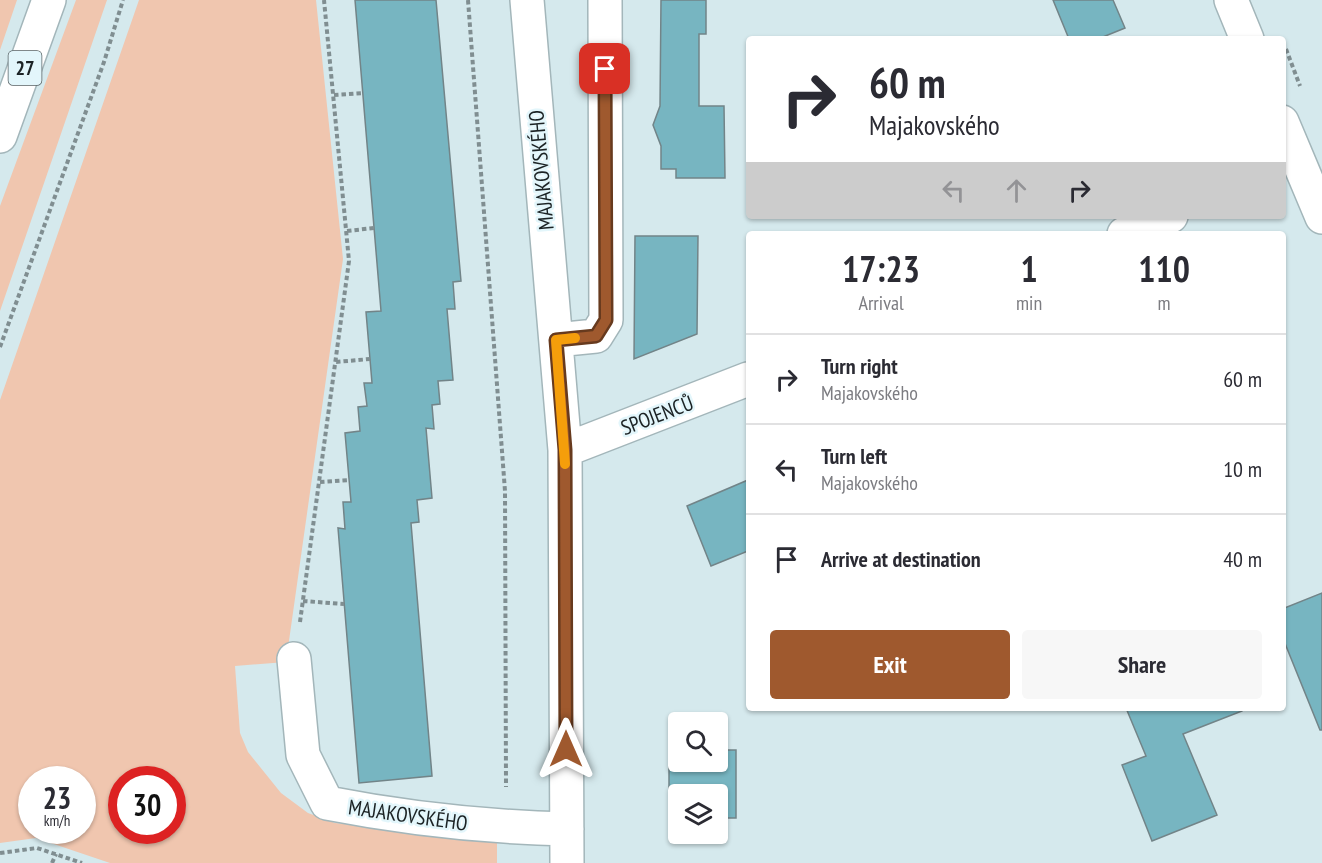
<!DOCTYPE html>
<meta charset="utf-8">
<style>
body{margin:0;font-family:"PT Sans Narrow",sans-serif;background:#f7f7f7;color:#2b2b33;height:100vh;display:flex;flex-direction:column;font-size:22px;white-space:nowrap}
*{box-sizing:border-box;margin:0}
p{font-size:20px;color:#7c7c81}
.icon{flex:none;width:33px;height:33px;fill:none;stroke:currentColor;stroke-width:2;stroke-linecap:round;stroke-linejoin:round}
.map{position:relative;flex:1;overflow:hidden}
.details{position:absolute;left:746px;top:231px;width:540px;height:480px;display:flex;flex-direction:column;background:#fff;border-radius:6px;box-shadow:0 2px 4px #0004}
.details>*{flex:none}
.hud{position:absolute;left:746px;top:36px;width:540px;height:183px;border-radius:6px;box-shadow:0 2px 4px #0004;background:#fff;color:#2b2b33;overflow:hidden}
.tools{position:absolute;left:668px;top:712px;display:grid;gap:12px}
.tools a{display:grid;place-items:center;width:60px;height:60px;border-radius:6px;background:#fff;box-shadow:0 2px 4px #0004;font-size:30px}
.speed{position:absolute;left:18px;top:766px;display:flex;gap:12px;font-size:30px;font-weight:700;text-align:center}
.speed>*{display:grid;place-content:center;width:78px;height:78px;border-radius:50%;background:#fff;box-shadow:0 2px 4px #0004;line-height:1}
.speed small{font-size:15px;font-weight:400}
.speed .limit{border:9px solid #d22;background:#fff;color:#111}
.pin{position:absolute;display:grid;place-items:center;width:51px;height:51px;color:#fff;margin:-26px;border-radius:12px;box-shadow:0 3px 9px #0006}
.me{position:absolute;width:66px;margin:-33px;rotate:0deg;stroke-linejoin:round;filter:drop-shadow(0 0 4px #0008)}
.turn{display:flex;align-items:center;gap:21px;height:126px;padding:0 24px;font-size:27px}
.turn .icon{width:78px;height:78px;stroke-width:2.5}
.turn b{display:block;font-size:42px;line-height:51px}
.lanes{display:flex;align-items:center;height:57px;padding:0 24px;background:#0003;justify-content:center;gap:30px;direction:ltr}
.lanes .off{opacity:.35}
.eta{display:flex;justify-content:space-evenly;align-items:center;height:102px;text-align:center}
.eta b{font-size:36px;font-weight:700;line-height:42px}
.button{display:flex;gap:12px;margin-top:auto;padding:12px 24px}
.button a{flex:1;height:69px;border-radius:6px;background:#9f592e;color:#fff;font-size:24px;font-weight:700;line-height:69px;text-align:center}
.button a+a{background:#f7f7f7;color:#2b2b33}
ul{padding:0;list-style:none}
li{display:flex;align-items:center;gap:18px;height:90px;padding:0 24px;border-top:2px solid #e1e1e2}
li div{flex:1}
li b{display:block;font-size:22px}
li em{font-style:normal}
.map>svg:first-child{display:block}
.green{fill:#f0c6af;fill-rule:evenodd}
.building{fill:#77b5c1;stroke:#728488;stroke-width:1.5}
.lines{fill:none;stroke-linecap:round;stroke-linejoin:round}
.street-casing{stroke:#a3b6ba;stroke-width:36}
.primary-casing{stroke:#a3b6ba;stroke-width:36}
.path{stroke:#808e91;stroke-width:4;stroke-dasharray:4.5 3;stroke-linecap:butt}
.street{stroke:#fff;stroke-width:33}
.primary{stroke:#fff;stroke-width:33}
.route-casing{stroke:#673a1e;stroke-width:15}
.route{stroke:#9f592e;stroke-width:10}
.slow{stroke:#f59e0b;stroke-width:10}
.labels{text-anchor:middle;dominant-baseline:central;stroke-width:5;stroke-linejoin:round;paint-order:stroke}
.shield{fill:#e3f6fb;stroke:#576264;stroke-width:1.5}
.shield-label{font-size:20px;font-weight:bold;fill:#1b2224}
.street-label{font-size:21px;fill:#1b2224;stroke:#e3f6fb}
</style>
<div class="map">
<svg width="1322" height="863" viewBox="0 0 1322 863">
<rect width="100%" height="100%" fill="#d5e9ed"/>
<path class="green" d="M 0,0 L 17,0 L 0,50 Z
M 76,0 L 107,0 L 0,311 L 0,206 Z
M 139,0 L 316,0 L 343,259 L 286,662 L 235,666 L 240,733 L 248,752 L 281,793 L 308,813 L 335,823 L 497,840 L 497,863 L 110,863 L 36,838 L 0,843 L 0,400 ZM 32,780 L 82,780 L 82,831 L 32,831 ZM 122,780 L 172,780 L 172,831 L 122,831 Z"/>
<path class="building" d="M 355,0 L 436,0 L 461,281 L 453,282 L 455,309 L 447,309 L 453,380 L 438,381 L 440,404 L 432,405 L 434,429 L 426,428 L 432,498 L 417,500 L 419,522 L 411,523 L 432,776 L 359,783 L 338,528 L 345,529 L 343,502 L 351,502 L 345,433 L 360,431 L 358,407 L 367,406 L 364,383 L 372,383 L 366,312 L 381,311 Z
M 661,0 L 706,0 L 706,34 L 699,34 L 699,106 L 724,106 L 725,178 L 676,178 L 676,169 L 661,169 L 661,146 L 653,125 L 660,106 Z
M 1053,0 L 1113,0 L 1125,28 L 1098,39 L 1069,39 Z
M 635,236 L 698,236 L 697,334 L 634,359 Z
M 748,480 L 748,551 L 711,566 L 687,506 Z
M 1322,593 L 1322,730 L 1320,730 L 1282,636 L 1282,609 Z
M 1126,708 L 1242,708 L 1242,711 L 1183,734 L 1217,815 L 1152,841 L 1122,765 L 1146,756 Z
M 669,750 L 678,750 L 678,762 L 717,762 L 717,750 L 736,750 L 736,818 L 724,818 L 724,834 L 717,834 L 717,795 L 678,795 L 678,834 L 669,834 Z"/>
<g class="lines">
<defs>
<path id="street" d="M 527,0 L 565,450 L 567,863
M 1231,0 L 1247,39
M 1282,122 L 1322,217
M 1124,234 L 1171,216
M 556,340 L 596,336 L 606,320 L 605,0
M 565,450 L 748,379
M 294,659 L 303,755 L 327,803 C 409,819 483,827 567,829"/>
<path id="primary" d="M 0,136 L 49,0"/>
</defs>
<use href="#street" class="street-casing"/>
<use href="#primary" class="primary-casing"/>
<path class="path" d="M 468,0 L 505,491 L 506,787
M 1286,49 L 1300,86
M 334,95 L 363,93
M 347,231 L 374,228
M 0,347 L 104,62 L 123,0
M 336,362 L 370,359
M 320,482 L 349,480
M 303,601 L 344,604
M 300,622 L 349,261 L 324,0
M 0,853 L 37,848 L 82,863
M 52,863 L 56,854"/>
<use href="#street" class="street"/>
<use href="#primary" class="primary"/>
</g>
<g class="lines">
<defs>
<path id="route" d="M 566,749 L 565,450 L 556,340 L 596,336 L 606,320 L 605,69"/>
</defs>
<use href="#route" class="route-casing"/>
<use href="#route" class="route"/>
<path class="slow" d="M 565,464 L 556,340 L 575,338"/>
</g>
<g class="labels">
<rect class="shield" x="8.5" y="51" width="33" height="34" rx="4.5"/>
<g class="shield-label">
<text x="25" y="68">27</text>
</g>
<g class="street-label">
<text transform="translate(541 170) rotate(-95)">MAJAKOVSKÉHO</text>
<text transform="translate(657 415) rotate(-21)">SPOJENCŮ</text>
<text transform="translate(408 815) rotate(8)">MAJAKOVSKÉHO</text>
</g>
</g>
</svg>
<div class="tools">
<a><svg class="icon" aria-label="search" viewBox="0 0 24 24"><circle cx="10" cy="10" r="6"/><path d="M15 15l6 6"/></svg></a>
<a><svg class="icon" aria-label="layers" viewBox="0 0 24 24"><path d="M12 4l9 5-9 5-9-5zM3 14l9 5 9-5"/></svg></a>
</div>
<div class="speed"><div>23<small>km/h</small></div><div class="limit">30</div></div>
<div class="pin" style="left:605px;top:69px;background:#d93025"><svg class="icon" aria-label="arrive" viewBox="0 0 24 24"><path d="M6 21V4h12l-3 4 3 4H6"/></svg></div>
<svg class="me" style="left:566px;top:749px" viewBox="-20 -20 40 40"><path d="M0-17L14 15 0 8-14 15z" fill="#9f592e" stroke="#fff" stroke-width="4"/></svg>
<div class="hud">
<div class="turn"><svg class="icon" aria-label="right" viewBox="0 0 24 24"><path d="M7 20v-9h11M14 6l5 5-5 5"/></svg><div><b>60 m</b>Majakovského</div></div>
<div class="lanes"><svg class="icon off" aria-label="left" viewBox="0 0 24 24"><path d="M17 20v-9H6M10 6l-5 5 5 5"/></svg><svg class="icon off" aria-label="ahead" viewBox="0 0 24 24"><path d="M12 20V5M6 11l6-6 6 6"/></svg><svg class="icon" aria-label="right" viewBox="0 0 24 24"><path d="M7 20v-9h11M14 6l5 5-5 5"/></svg></div>
</div>
<section class="details">
<div class="eta">
<div><b>17:23</b><p>Arrival</p></div>
<div><b>1</b><p>min</p></div>
<div><b>110</b><p>m</p></div>
</div>
<ul>
<li><svg class="icon" aria-label="right" viewBox="0 0 24 24"><path d="M7 20v-9h11M14 6l5 5-5 5"/></svg><div><b>Turn right</b><p>Majakovského</p></div><em>60 m</em></li>
<li><svg class="icon" aria-label="left" viewBox="0 0 24 24"><path d="M17 20v-9H6M10 6l-5 5 5 5"/></svg><div><b>Turn left</b><p>Majakovského</p></div><em>10 m</em></li>
<li><svg class="icon" aria-label="arrive" viewBox="0 0 24 24"><path d="M6 21V4h12l-3 4 3 4H6"/></svg><div><b>Arrive at destination</b></div><em>40 m</em></li>
</ul>
<div class="button"><a>Exit</a><a>Share</a></div>
</section>
</div>
